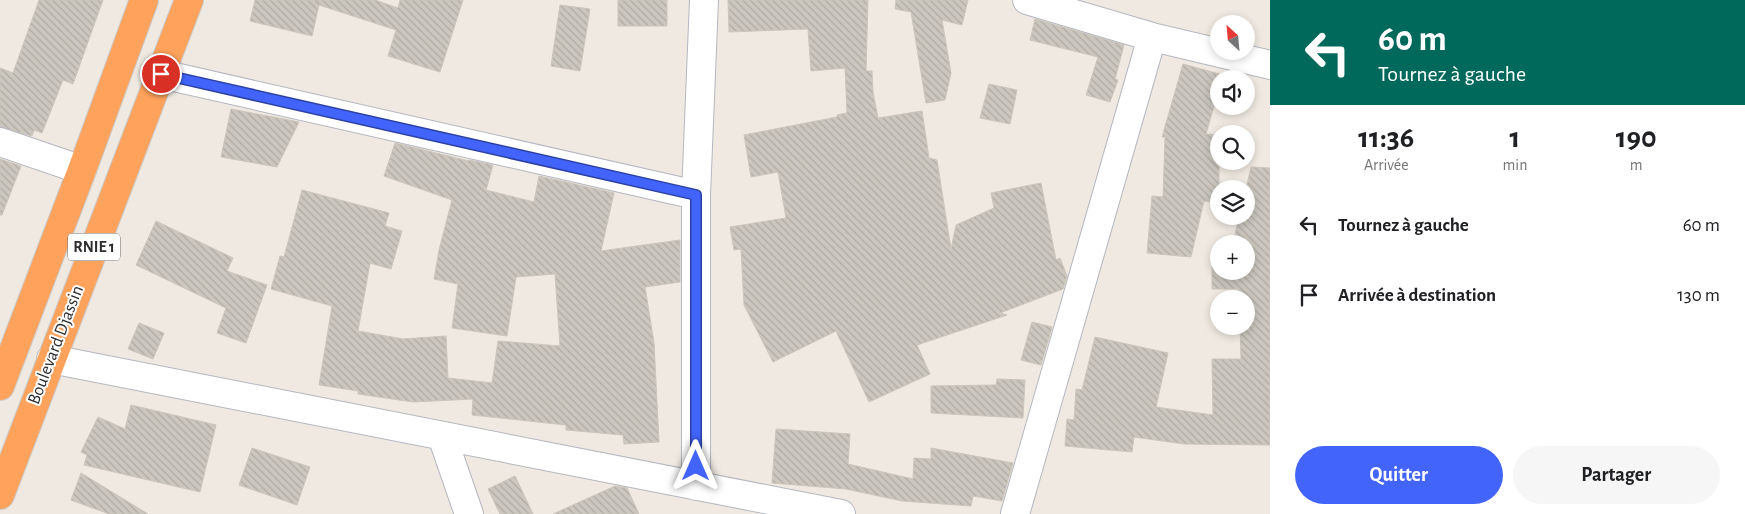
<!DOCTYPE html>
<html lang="fr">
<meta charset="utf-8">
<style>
body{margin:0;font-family:"Alegreya Sans",sans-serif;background:#f6f6f6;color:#202124;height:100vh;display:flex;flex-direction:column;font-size:19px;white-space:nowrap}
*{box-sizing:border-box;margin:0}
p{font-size:16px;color:#757577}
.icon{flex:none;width:28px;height:28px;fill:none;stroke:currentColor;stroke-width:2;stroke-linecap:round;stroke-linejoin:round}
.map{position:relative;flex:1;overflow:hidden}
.details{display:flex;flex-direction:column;background:#fff;width:475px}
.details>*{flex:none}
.top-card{background:#00695c;color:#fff;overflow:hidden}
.needle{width:32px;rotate:334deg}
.fabs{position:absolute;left:1210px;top:15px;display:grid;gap:10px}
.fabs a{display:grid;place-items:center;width:45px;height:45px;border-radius:50%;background:#fff;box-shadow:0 2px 8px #0003;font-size:25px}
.pin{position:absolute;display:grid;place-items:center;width:42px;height:42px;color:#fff;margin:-21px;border:2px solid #fff;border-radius:50%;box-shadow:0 1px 5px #0007}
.me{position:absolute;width:55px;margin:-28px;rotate:0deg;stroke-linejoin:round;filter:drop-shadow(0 0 4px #0008)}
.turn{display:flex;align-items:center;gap:18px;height:105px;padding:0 25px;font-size:22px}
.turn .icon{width:65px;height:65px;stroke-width:2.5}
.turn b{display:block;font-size:35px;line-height:42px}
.eta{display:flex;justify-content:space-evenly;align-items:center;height:85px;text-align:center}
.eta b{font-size:30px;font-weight:700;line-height:35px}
.button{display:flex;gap:10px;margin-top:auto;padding:10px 25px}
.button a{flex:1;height:58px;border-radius:30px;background:#4264fb;color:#fff;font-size:20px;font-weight:700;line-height:58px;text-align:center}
.button a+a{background:#f6f6f6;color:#202124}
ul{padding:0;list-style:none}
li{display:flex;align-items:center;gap:15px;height:70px;padding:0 25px}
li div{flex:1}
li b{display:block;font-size:19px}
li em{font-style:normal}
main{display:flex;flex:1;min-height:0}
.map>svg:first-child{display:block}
.building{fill:url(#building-back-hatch);stroke:#cbc5ba}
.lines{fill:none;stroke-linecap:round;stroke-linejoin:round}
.minor-casing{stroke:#b4b7c1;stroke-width:30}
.highway-casing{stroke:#c9c9c9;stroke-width:30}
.minor{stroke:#fff;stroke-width:28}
.highway{stroke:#ffa35c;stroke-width:28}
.route-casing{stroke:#2b41a3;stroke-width:12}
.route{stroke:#4264fb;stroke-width:9}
.labels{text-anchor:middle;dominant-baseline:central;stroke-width:4;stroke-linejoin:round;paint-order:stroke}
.shield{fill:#fff;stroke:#6d6d6d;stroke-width:1}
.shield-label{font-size:16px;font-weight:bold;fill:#2e2e2e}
.street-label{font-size:18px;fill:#2e2e2e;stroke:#fff}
</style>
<main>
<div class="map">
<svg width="1270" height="514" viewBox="0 0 1270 514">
<defs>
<pattern id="building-back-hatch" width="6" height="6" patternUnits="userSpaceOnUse" patternTransform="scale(1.25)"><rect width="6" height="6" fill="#cbc7bf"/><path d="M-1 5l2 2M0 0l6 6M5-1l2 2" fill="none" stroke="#afaba4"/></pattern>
</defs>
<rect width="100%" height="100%" fill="#efe9e1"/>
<path class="building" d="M 39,0 L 103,0 L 73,84 L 63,80 L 42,133 L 34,130 L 32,136 L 0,127 L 0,68 L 13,73 Z
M 255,0 L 375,0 L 398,8 L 400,0 L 463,0 L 440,72 L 388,56 L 396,30 L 319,5 L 312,36 L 250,21 Z
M 618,0 L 667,0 L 667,26 L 618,26 Z
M 728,0 L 868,0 L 866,71 L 872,71 L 873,92 L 878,118 L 922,111 L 929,158 L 937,160 L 951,249 L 956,225 L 994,208 L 991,193 L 1041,183 L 1056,260 L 1060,258 L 1067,276 L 1063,289 L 1000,313 L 1007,315 L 917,345 L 930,374 L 869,402 L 836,331 L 773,362 L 744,305 L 741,249 L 734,250 L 730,227 L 786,218 L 778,172 L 751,177 L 744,135 L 837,117 L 837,115 L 847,113 L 845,68 L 811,71 L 808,29 L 729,32 Z
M 896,0 L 968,0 L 962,25 L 942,20 L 951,73 L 945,100 L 926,103 L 911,12 L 895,9 Z
M 560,5 L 590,9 L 580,71 L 551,66 Z
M 1035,19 L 1124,45 L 1115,79 L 1118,80 L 1110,102 L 1086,95 L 1098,57 L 1030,40 Z
M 1183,64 L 1223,75 L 1222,79 L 1219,79 L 1219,89 L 1206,134 L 1219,135 L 1219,203 L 1204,201 L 1191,257 L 1147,253 L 1152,196 L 1163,197 L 1165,137 L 1162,137 Z
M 989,84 L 1017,90 L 1010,124 L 980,118 Z
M 231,109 L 299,122 L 277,167 L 221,157 Z
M 395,143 L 469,161 L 469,160 L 493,165 L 486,190 L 534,202 L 539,176 L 614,193 L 601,251 L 680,240 L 680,282 L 645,287 L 654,343 L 659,442 L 624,444 L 623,435 L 566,430 L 566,425 L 472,415 L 473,399 L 413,402 L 358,394 L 358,391 L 319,385 L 332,306 L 271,289 L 280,256 L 284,257 L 302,190 L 389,213 L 385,226 L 402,231 L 391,269 L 370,263 L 358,331 L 403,339 L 446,336 L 448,378 L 492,383 L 498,341 L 560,346 L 555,274 L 516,277 L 507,336 L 452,328 L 458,284 L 434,279 L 439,250 L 452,200 L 384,176 Z
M 0,159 L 21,166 L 2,215 L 0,215 Z
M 1251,167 L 1270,168 L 1270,445 L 1184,444 L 1134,437 L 1132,452 L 1065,446 L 1067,419 L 1074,420 L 1076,389 L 1082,390 L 1095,337 L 1168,353 L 1156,407 L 1213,415 L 1212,359 L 1241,359 L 1240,326 L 1246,326 L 1246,299 L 1239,299 L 1239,289 L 1212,289 L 1212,266 L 1219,267 L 1219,271 L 1246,271 L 1246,244 L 1233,244 L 1239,216 L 1246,216 L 1246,189 Z
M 156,221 L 233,258 L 227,271 L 267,285 L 246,343 L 217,333 L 226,308 L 136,265 Z
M 1032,322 L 1052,327 L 1041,365 L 1021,360 Z
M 139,323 L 164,333 L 153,359 L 128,349 Z
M 997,379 L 1025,380 L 1023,418 L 931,413 L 931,386 L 996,385 Z
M 131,405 L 216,425 L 200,492 L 84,465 L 87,455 L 81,452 L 98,417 L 125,429 Z
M 776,429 L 850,434 L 848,464 L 913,479 L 914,458 L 931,459 L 931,448 L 1013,463 L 1002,501 L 973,496 L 971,506 L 902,501 L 846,489 L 772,483 Z
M 252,448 L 310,467 L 297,505 L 239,485 Z
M 81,473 L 148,514 L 109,514 L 71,500 Z
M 515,476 L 533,514 L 500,514 L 488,489 Z
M 615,486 L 627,488 L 639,514 L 553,514 Z"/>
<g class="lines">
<defs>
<path id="minor" d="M 1027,0 L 1152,37 L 1270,65
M 161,74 L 696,195
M 0,142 L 82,170
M 51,359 L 841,514
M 442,436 L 469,514
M 696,486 L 696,195 L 704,0
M 1015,514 L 1152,37"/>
<path id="highway" d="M 0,386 L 82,170 L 144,0
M 0,495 L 189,0"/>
</defs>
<use href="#minor" class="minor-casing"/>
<use href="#highway" class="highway-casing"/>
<use href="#minor" class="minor"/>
<use href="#highway" class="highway"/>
</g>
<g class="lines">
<defs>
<path id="route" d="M 161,74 L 696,195 L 696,466"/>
</defs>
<use href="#route" class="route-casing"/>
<use href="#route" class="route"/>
</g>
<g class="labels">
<rect class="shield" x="68" y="233.5" width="52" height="27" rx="4"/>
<g class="shield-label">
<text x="94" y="247">RNIE 1</text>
</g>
<g class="street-label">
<text transform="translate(56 345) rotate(-69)">Boulevard Djassin</text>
</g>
</g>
</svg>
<div class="fabs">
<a><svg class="needle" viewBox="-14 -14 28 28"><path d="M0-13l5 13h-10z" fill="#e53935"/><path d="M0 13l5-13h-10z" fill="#757577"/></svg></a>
<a><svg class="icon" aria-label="sound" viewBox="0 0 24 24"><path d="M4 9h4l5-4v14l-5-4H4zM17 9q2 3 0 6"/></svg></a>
<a><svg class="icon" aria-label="search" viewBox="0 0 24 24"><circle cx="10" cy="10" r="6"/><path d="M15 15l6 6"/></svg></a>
<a><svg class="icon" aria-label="layers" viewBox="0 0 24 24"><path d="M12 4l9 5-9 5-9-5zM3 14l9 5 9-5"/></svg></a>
<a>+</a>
<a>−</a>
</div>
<div class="pin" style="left:161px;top:74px;background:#d93025"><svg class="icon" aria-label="arrive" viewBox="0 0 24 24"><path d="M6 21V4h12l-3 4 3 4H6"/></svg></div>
<svg class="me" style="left:696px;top:466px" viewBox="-20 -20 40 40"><path d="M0-17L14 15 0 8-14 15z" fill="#4264fb" stroke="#fff" stroke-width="4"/></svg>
</div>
<section class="details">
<div class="top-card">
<div class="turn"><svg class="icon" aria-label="left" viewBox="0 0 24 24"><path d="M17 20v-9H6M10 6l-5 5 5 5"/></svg><div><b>60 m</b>Tournez à gauche</div></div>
</div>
<div class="eta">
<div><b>11:36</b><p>Arrivée</p></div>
<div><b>1</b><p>min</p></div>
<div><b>190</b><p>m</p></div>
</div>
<ul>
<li><svg class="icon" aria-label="left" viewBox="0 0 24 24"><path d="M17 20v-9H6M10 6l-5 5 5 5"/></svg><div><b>Tournez à gauche</b></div><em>60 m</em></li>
<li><svg class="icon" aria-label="arrive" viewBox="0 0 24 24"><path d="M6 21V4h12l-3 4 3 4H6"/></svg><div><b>Arrivée à destination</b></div><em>130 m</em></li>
</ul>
<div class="button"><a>Quitter</a><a>Partager</a></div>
</section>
</main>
